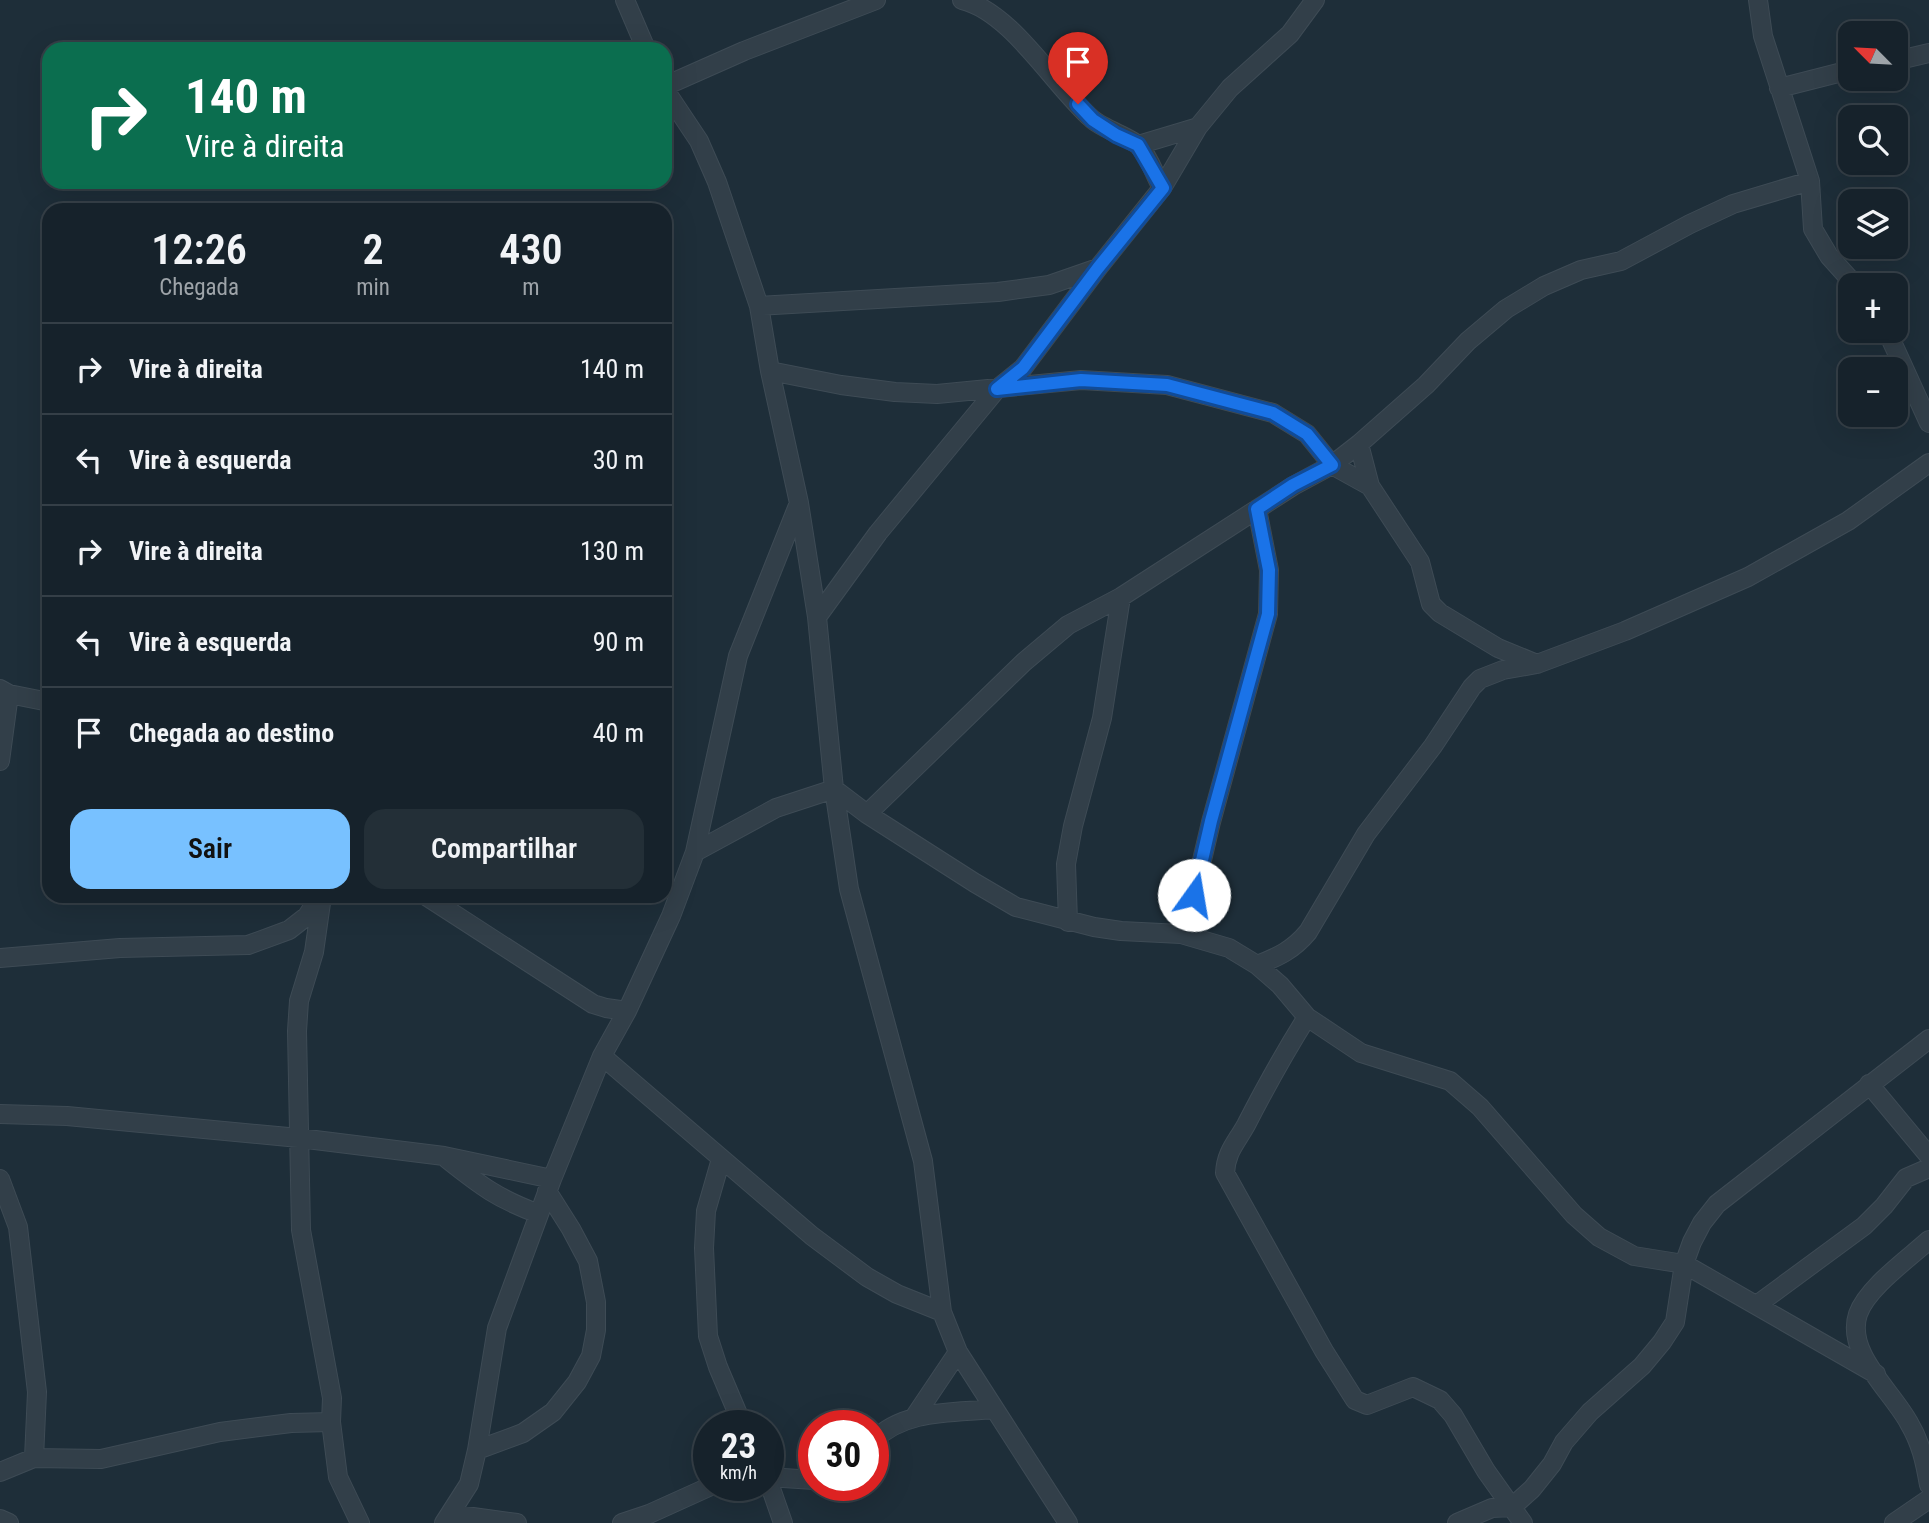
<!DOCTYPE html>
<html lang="pt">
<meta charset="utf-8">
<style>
body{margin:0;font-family:"Roboto Condensed",sans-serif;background:#232f37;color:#f1f3f6;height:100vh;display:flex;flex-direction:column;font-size:26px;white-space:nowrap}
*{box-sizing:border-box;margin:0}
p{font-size:23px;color:#9ea4a9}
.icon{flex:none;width:38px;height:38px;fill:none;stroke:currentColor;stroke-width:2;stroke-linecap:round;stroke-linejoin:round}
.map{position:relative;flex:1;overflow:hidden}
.details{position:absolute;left:42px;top:203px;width:630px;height:700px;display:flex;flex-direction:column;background:#16222b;border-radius:21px;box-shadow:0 7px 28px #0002,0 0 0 2px #353f47}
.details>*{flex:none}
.hud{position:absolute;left:42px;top:42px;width:630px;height:147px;border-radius:21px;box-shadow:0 7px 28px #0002,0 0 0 2px #353f47;background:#0b6e4f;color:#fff;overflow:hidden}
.needle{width:46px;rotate:294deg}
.buttons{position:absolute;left:1838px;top:21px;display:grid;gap:14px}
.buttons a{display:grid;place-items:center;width:70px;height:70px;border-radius:14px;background:#16222b;box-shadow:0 7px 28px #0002,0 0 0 2px #353f47;font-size:35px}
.speed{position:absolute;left:693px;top:1410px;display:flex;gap:14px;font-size:35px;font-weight:700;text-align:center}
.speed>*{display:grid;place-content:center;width:91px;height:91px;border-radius:50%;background:#16222b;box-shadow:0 7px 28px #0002,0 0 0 2px #353f47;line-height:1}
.speed small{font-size:18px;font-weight:400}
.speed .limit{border:10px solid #d22;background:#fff;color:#111}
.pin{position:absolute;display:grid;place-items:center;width:60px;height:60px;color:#fff;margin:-72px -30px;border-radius:50% 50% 50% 0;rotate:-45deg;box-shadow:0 0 7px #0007}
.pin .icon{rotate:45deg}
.me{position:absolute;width:77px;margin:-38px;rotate:13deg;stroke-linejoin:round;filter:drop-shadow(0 0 5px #0008)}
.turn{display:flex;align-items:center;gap:24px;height:147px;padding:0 28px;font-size:32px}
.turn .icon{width:91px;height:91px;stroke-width:2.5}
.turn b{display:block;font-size:49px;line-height:60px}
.eta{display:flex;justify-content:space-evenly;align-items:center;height:119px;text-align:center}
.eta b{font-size:42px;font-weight:600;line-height:49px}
.action{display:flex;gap:14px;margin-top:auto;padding:14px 28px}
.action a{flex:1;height:80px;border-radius:21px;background:#78c1ff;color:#111;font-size:28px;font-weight:600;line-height:80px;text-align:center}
.action a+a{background:#232f37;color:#f1f3f6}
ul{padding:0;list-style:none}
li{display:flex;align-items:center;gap:21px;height:91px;padding:0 28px;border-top:2px solid #353f47}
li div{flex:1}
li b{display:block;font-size:26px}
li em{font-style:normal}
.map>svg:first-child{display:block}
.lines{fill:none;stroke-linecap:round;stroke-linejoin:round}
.minor-casing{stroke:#3e4b55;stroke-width:20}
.minor{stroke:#323f49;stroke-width:18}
.route-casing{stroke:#114b97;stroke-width:18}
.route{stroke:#1a73e8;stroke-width:12}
</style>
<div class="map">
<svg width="1929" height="1523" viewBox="0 0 1929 1523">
<rect width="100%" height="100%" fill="#1e2e39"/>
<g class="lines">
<defs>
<path id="minor" d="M 625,0 L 646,49
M 962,0 C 1012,12 1054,86 1092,119 C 1103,129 1132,138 1139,146 C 1149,156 1155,176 1162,188
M 1758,0 L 1763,36 L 1810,181 L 1813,229 L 1829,256 L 1855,285
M 1895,61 L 1929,53
M 665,86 L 744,51 L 876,0
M 1779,88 L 1850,70
M 665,90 L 699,141 L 717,182 L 759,306 L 770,371 L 799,503 L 817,617 L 834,789 L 849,889 L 923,1161 L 942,1312 L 958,1352 L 1068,1523
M 1138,145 L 1198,127
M 759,306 L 998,292 L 1049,285 L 1098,268
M 1887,331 L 1929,423
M 770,371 L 841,385 L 895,392 L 937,394 L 1081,380 L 1167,385 L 1273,413 L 1307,434 L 1332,465 L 1370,486
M 1359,444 L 1370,486 L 1420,562 L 1431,604 L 1440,613 L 1498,648 L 1537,664
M 817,617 L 878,533 L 997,389 L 1023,368 L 1098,268 L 1162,188 L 1198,127 L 1230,88 L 1290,34 L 1315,0
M 0,689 L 9,694 L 49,702
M 0,761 L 9,694
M 867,814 L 1024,662 L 1068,625 L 1121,597 L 1293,486 L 1332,465 L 1359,444 L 1426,385 L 1468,341 L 1506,309 L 1544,286 L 1581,270 L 1621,261 L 1690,224 L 1733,204 L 1810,181
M 695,852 L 776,808 L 834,789 L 867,814 L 975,883 L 1016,907 L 1094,927 L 1121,931 L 1181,934 L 1229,948 L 1257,965 L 1280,985 L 1307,1017 L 1361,1053 L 1450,1081 L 1480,1107 L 1574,1215 L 1599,1237 L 1634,1256 L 1684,1264 L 1876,1374
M 322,896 L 314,952 L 299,1001 L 297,1031 L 301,1230 L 332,1398 L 331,1422 L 338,1477 L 360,1523
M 426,896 L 593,1004 L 606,1008 L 627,1011
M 1068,922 L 1066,864 L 1073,826 L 1102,718 L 1121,597
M 1181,934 L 1190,911 L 1211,822 L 1268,614 L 1269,570 L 1257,509
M 0,958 L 120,948 L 248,945 L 289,930 L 307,916 L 318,899
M 1257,965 C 1278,957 1293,950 1308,932 L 1366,834 L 1433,746 L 1472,687 L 1480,679 L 1503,670 L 1537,664 L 1625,631 L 1748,577 L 1848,521 L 1929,463
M 1307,1017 C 1285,1052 1265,1088 1246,1125 C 1236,1143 1226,1152 1225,1173 L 1324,1351 L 1355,1400 L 1367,1405 L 1413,1387 L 1440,1400 L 1453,1415 L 1486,1471 L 1523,1523
M 602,1056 L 812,1236 L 867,1277 L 897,1294 L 942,1312
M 1869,1084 L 1929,1156
M 0,1114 L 67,1116 L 299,1138 L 444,1156 L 552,1179
M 447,1159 C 481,1186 498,1199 539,1214
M 721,1159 L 706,1211 L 704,1248 L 708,1336 L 718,1367 L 743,1426
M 0,1179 L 18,1227 L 37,1392 L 34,1458
M 1929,1240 C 1908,1259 1867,1288 1858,1314 C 1845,1353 1892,1391 1909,1423 C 1921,1443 1925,1462 1929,1485
M 1758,1304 L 1864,1226 L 1884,1206 L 1906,1178 L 1929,1168
M 915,1416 L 958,1352
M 873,1441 C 904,1409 954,1413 994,1409
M 477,1450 L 523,1433 L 553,1412 L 577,1382 L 591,1356 L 596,1330 L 596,1302 L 588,1261 L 571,1229 L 547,1191
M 0,1472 L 34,1458 L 101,1459 L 220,1432 L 291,1423 L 331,1422
M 768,1477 L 814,1480
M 768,1480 L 783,1523
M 451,1514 L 517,1523
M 0,1519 L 9,1523
M 444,1523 L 469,1484 L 477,1450 L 497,1328 L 552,1179 L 602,1056 L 627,1011 L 671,916 L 695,852 L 738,656 L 799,503
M 622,1523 L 649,1514 L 711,1486
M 1457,1523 L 1492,1508 L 1512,1507 L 1532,1489 L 1552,1464 L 1564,1442 L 1590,1412 L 1642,1366 L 1662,1342 L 1675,1322 L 1684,1264 L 1692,1242 L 1702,1223 L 1717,1204 L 1929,1039
M 1894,1523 L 1929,1499"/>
</defs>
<use href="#minor" class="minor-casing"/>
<use href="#minor" class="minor"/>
</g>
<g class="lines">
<defs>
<path id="route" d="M 1078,104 L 1093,120 L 1116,135 L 1138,145 L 1163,188 L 1098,268 L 1023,368 L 997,389 L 1081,380 L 1167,385 L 1273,413 L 1307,434 L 1332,465 L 1293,485 L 1257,509 L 1269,570 L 1268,614 L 1211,821 L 1194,895"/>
</defs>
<use href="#route" class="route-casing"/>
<use href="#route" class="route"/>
</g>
</svg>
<div class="buttons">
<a><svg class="needle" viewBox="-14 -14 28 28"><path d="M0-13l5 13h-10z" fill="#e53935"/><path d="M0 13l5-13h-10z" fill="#9ea4a9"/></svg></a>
<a><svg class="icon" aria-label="search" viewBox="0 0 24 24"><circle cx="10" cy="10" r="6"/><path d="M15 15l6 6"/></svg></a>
<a><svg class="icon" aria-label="layers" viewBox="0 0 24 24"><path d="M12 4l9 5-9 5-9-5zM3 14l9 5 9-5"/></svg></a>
<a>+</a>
<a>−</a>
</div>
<div class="speed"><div>23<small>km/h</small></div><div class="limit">30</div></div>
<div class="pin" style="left:1078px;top:104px;background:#d93025"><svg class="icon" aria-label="arrive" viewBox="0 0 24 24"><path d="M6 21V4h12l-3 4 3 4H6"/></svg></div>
<svg class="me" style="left:1194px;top:895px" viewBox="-20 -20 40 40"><circle r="19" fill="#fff"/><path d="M0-13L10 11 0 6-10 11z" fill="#1a73e8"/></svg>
<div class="hud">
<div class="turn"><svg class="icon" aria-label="right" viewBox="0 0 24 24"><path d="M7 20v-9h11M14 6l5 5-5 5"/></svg><div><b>140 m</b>Vire à direita</div></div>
</div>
<section class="details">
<div class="eta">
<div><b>12:26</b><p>Chegada</p></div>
<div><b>2</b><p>min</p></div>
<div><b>430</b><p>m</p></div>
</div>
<ul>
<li><svg class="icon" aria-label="right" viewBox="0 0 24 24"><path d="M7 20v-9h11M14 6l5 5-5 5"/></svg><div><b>Vire à direita</b></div><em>140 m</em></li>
<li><svg class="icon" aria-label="left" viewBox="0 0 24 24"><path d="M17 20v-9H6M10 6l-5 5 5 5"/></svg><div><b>Vire à esquerda</b></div><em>30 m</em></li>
<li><svg class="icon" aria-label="right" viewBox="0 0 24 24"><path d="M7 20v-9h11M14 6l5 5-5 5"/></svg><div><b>Vire à direita</b></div><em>130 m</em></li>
<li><svg class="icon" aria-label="left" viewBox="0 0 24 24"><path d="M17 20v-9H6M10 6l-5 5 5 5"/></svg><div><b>Vire à esquerda</b></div><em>90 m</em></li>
<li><svg class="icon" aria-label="arrive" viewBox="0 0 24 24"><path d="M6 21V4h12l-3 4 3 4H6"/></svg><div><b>Chegada ao destino</b></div><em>40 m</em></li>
</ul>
<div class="action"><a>Sair</a><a>Compartilhar</a></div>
</section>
</div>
